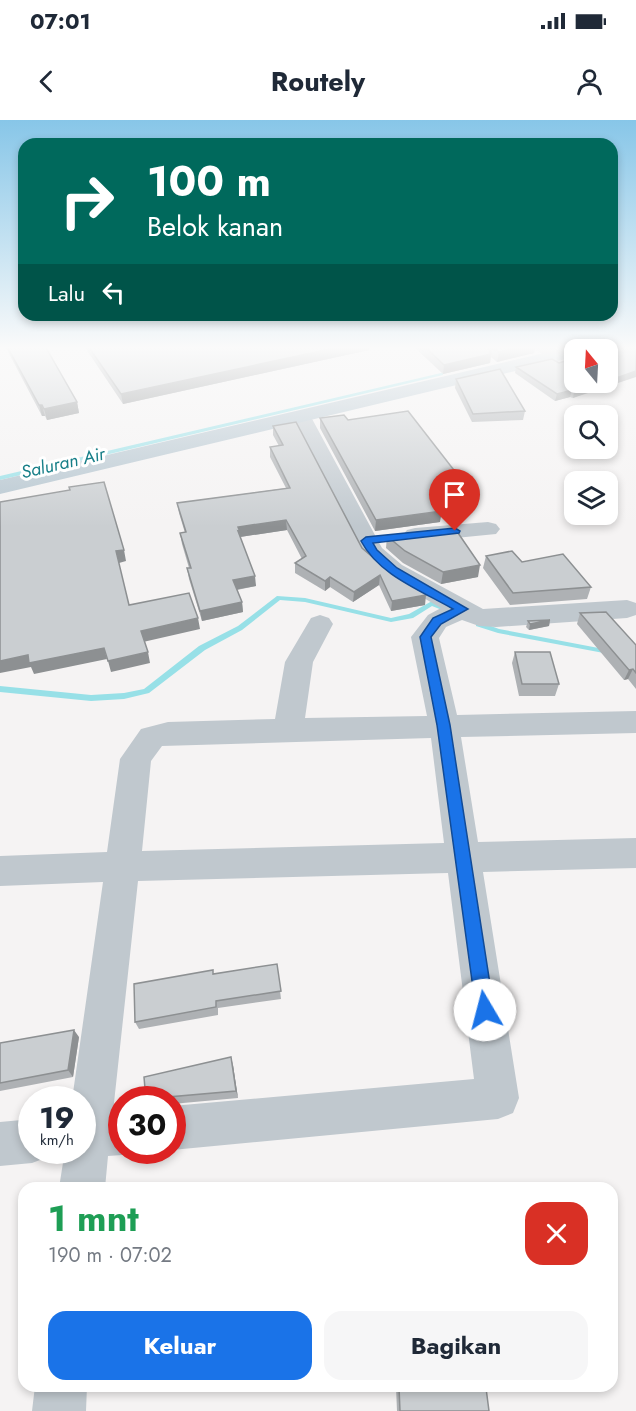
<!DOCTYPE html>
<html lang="id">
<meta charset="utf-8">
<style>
body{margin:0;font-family:Jost,sans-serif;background:#f6f6f7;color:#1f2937;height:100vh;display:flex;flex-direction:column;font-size:22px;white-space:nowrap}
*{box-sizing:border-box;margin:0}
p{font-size:20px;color:#747a83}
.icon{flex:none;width:33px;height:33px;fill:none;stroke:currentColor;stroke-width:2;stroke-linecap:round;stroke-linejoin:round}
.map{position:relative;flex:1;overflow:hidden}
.sheet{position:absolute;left:18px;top:1062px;width:600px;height:210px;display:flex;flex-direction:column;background:#fff;border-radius:18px;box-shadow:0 3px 9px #0003}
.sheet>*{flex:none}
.hud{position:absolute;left:18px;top:18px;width:600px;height:183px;border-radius:18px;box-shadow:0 3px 9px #0003;background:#00695c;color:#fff;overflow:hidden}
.needle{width:39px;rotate:342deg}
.tools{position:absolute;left:564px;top:219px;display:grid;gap:12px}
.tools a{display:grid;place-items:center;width:54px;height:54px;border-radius:12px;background:#fff;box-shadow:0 3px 9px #0003;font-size:30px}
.speed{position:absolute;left:18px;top:966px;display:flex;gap:12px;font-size:30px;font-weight:700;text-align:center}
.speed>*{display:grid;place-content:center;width:78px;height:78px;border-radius:50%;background:#fff;box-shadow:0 3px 9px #0003;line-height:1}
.speed small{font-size:15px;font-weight:400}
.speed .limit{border:9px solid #d22;background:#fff;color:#111}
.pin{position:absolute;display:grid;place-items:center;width:51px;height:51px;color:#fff;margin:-62px -26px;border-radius:50% 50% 50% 0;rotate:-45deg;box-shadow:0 0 6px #0007}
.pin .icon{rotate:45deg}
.me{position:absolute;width:66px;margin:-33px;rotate:352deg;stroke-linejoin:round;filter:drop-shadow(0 0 4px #0008)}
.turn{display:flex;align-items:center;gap:21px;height:126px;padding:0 30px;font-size:27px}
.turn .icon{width:78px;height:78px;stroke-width:2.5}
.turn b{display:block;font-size:42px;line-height:51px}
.then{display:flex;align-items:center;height:57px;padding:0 30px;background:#0003;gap:12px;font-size:22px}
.round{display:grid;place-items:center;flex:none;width:63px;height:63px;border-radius:18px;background:#f6f6f7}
.head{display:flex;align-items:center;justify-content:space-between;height:102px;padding:0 30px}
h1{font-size:36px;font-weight:700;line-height:45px;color:#1e9e55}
.button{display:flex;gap:12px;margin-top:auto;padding:12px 30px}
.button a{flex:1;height:69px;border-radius:18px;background:#1a73e8;color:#fff;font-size:24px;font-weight:700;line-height:69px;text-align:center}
.button a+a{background:#f6f6f7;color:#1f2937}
.status{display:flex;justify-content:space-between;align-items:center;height:42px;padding:0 30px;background:#fff;direction:ltr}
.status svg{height:16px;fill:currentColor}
header{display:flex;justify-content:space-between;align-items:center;height:78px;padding:0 30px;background:#fff;font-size:27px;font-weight:700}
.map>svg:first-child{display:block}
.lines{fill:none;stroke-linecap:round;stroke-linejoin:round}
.stream{fill:#97e0e7;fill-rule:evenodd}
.minor{fill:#c0c8ce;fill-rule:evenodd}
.major{fill:#b5c5cf;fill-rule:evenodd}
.wall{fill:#aeb1b4}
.shaded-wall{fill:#8d9092}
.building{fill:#caced1;stroke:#8d9092;stroke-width:1.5}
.route{fill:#1a73e8;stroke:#114b97;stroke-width:1.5}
.labels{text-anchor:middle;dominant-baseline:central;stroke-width:6;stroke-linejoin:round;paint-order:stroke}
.far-water-label{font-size:18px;font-style:italic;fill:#177f88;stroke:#fff}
</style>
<div class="status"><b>07:01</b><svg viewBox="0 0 49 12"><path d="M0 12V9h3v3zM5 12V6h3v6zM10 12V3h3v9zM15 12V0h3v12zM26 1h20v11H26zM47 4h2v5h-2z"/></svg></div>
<header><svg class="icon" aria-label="back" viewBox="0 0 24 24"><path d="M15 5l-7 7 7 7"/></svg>Routely<svg class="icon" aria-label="person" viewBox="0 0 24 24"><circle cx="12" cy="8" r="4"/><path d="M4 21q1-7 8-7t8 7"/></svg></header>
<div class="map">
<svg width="636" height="1291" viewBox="0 0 636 1291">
<rect width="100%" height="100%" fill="#f5f3f3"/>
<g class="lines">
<path class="stream" d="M 441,253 L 443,253 L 443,255 L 0,360 L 0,356 Z
M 277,476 L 305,478 L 391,498 L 409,494 L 432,481 L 445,488 L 442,490 L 432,486 L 413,498 L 391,502 L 305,482 L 280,480 L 242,510 L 205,530 L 149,573 L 124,579 L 91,581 L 0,572 L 0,566 L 91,575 L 124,573 L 144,569 L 199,526 L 238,506 Z
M 476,502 L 480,502 L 499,509 L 609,530 L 613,532 L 609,534 L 498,513 L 476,506 Z"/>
<path class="minor" d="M 531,226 L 552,226 L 565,236 L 562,240 L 550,240 Z
M 301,291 L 308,293 L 311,297 L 382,428 L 402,445 L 483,489 L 627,480 L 636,483 L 636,495 L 627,498 L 496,507 L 479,506 L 462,500 L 446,507 L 439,518 L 457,595 L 636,591 L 636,613 L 461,617 L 478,722 L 636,718 L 636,748 L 483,752 L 519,978 L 513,993 L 498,999 L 172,1030 L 172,986 L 474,959 L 448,753 L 138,761 L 113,992 L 122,991 L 122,1030 L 133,1030 L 122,1035 L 108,1036 L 105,1068 L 59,1068 L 65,1030 L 82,1030 L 82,980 L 72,980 L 103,762 L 0,766 L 0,736 L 107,732 L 120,639 L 141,609 L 168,602 L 275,599 L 285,542 L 311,498 L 320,495 L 329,498 L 333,504 L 313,542 L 305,598 L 427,596 L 411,517 L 428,495 L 441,488 L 384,455 L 363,437 L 291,297 L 294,293 ZM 431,618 L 444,723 L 142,731 L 151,641 L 162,626 Z
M 488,402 L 496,404 L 500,409 L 496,414 L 415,422 L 407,420 L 403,415 L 407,410 L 415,408 Z
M 32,999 L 32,1030 L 50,1030 L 48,1037 L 32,1043 L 0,1046 L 0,1002 Z
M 35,1266 L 87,1266 L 86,1291 L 32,1291 Z"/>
<path class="major" d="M 574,226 L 610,226 L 608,230 L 574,230 L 574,237 L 0,374 L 0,360 Z"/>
</g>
<path class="wall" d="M 5,226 L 45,226 L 77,282 L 79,293 L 47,300 L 45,296 L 42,296 Z
M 84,226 L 370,226 L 369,230 L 123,284 Z
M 413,226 L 535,226 L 534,233 L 497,242 L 491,237 L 490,243 L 443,254 Z
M 559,243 L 608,262 L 573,278 L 570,277 L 555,281 L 515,253 L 516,247 Z
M 456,259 L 525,291 L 523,300 L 472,302 L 455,268 Z
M 320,298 L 348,300 L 455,364 L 454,365 L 459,383 L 439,387 L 440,402 L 375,411 L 320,308 Z
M 273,306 L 362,428 L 425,485 L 391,491 L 379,465 L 353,482 L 330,467 L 325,471 L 295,453 L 295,443 L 302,439 L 287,410 L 240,417 L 256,466 L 237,470 L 242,482 L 243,492 L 202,501 L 189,459 L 187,448 L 189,448 L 182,424 L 180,413 L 185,413 L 179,393 L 177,383 L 286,368 L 270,337 L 270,327 L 279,326 L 273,315 Z
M 387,416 L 478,457 L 441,464 L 403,443 L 386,428 Z
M 486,436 L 522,442 L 591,467 L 587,479 L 510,485 L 483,448 Z
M 580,493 L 636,525 L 636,569 L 628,559 L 624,560 L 577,504 Z
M 550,500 L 549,506 L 529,510 L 526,507 L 528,501 Z
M 515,532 L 559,564 L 555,576 L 519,576 L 512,543 Z
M 277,844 L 281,879 L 218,888 L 218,895 L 139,909 L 135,902 L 214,854 Z
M 79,917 L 73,957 L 0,971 L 0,923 Z
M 233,945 L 238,978 L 172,984 L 172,980 L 146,980 Z
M 396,1267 L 486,1268 L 489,1291 L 397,1291 Z"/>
<path class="shaded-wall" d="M 344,226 L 370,226 L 369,230 L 123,284 L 121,274 Z
M 526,226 L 535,226 L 534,233 L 497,242 L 499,232 Z
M 491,234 L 490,243 L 443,254 L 444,245 Z
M 636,251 L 636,257 L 573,278 L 574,272 L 602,262 L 608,262 L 608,261 Z
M 572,270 L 570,277 L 555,281 L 557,274 Z
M 77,282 L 79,293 L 47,300 L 44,289 Z
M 39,285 L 42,285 L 45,296 L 42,296 Z
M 457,354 L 455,364 L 445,366 L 446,356 Z
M 460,373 L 459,383 L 431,389 L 433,378 Z
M 442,391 L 440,402 L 375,411 L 376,400 Z
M 286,400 L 287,410 L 240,417 L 238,407 Z
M 124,430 L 126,441 L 119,443 L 116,431 Z
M 480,445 L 478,457 L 441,464 L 443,452 Z
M 380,455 L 379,465 L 353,482 L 354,472 Z
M 255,456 L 256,466 L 234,470 L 233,460 Z
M 330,457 L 330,467 L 325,471 L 325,461 Z
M 426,475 L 425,485 L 391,491 L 392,481 Z
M 242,482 L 243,492 L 202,501 L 200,491 Z
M 198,498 L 200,509 L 143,522 L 141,511 Z
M 550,500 L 549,506 L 529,510 L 530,504 Z
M 104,528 L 107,539 L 34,554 L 31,547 L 0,553 L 0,541 L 28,535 Z
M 148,532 L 150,543 L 111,552 L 108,541 Z
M 633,549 L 628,559 L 624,560 L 629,550 Z
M 74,910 L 79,917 L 73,957 L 68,950 Z
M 231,937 L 233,945 L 238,978 L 236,971 Z"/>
<path class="building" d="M 7,226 L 45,226 L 77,282 L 44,289 L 42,285 L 39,285 Z
M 88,226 L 344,226 L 121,274 Z
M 424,226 L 487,226 L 491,234 L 444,245 Z
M 490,226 L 526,226 L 499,232 Z
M 614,226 L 636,226 L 636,251 L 608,261 L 608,230 L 602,230 Z
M 574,238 L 574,262 L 602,262 L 574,272 L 572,270 L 557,274 L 516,247 L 552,239 L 559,243 Z
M 500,249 L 525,291 L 473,294 L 456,259 Z
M 408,291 L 457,354 L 446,356 L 460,373 L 433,378 L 442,391 L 376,400 L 320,298 L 344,295 L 348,300 Z
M 296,302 L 362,428 L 384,447 L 423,469 L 426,475 L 392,481 L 380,455 L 354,472 L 330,457 L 325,461 L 295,443 L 306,436 L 286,400 L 238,407 L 240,412 L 238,411 L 255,456 L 233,460 L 242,482 L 200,491 L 187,448 L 191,448 L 180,413 L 186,412 L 177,383 L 290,368 L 270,327 L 283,325 L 273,306 Z
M 104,362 L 124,430 L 116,431 L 129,485 L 189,473 L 198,498 L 141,511 L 148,532 L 108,541 L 104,528 L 29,543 L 28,535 L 0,541 L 0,382 L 70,370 L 69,367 Z
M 456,410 L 480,445 L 443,452 L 405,431 L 387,416 Z
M 512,431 L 522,442 L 563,434 L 591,467 L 513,473 L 486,436 Z
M 606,492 L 636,525 L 636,553 L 633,549 L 629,550 L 580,493 Z
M 550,500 L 530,504 L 528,501 Z
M 515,532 L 550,532 L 559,564 L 522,564 Z
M 277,844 L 281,871 L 216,881 L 216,887 L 135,902 L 134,864 L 213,850 L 213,854 Z
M 74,910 L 68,950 L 0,963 L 0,923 Z
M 231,937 L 236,971 L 168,977 L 168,980 L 146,980 L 144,957 Z
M 399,1267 L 486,1268 L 489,1291 L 400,1291 Z"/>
<linearGradient id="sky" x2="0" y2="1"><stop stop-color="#87c6e8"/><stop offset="0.56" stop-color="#fafafa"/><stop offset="1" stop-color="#fafafa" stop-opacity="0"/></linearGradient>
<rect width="636" height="407" fill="url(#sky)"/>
<path class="route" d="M 455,408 L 460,411 L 459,413 L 373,423 L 377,430 L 397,448 L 468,489 L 441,504 L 431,517 L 450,605 L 494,890 L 491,896 L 485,899 L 479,896 L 476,890 L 437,605 L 420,517 L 433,498 L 453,489 C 420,470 379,455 361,421 L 366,417 Z"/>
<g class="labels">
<g class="far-water-label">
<text transform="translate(63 343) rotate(-13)">Saluran Air</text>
</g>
</g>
</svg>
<div class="tools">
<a><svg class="needle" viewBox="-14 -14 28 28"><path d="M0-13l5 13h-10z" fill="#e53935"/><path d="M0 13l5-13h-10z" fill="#747a83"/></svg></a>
<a><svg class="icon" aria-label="search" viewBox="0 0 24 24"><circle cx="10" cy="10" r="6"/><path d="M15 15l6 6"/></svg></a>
<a><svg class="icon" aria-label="layers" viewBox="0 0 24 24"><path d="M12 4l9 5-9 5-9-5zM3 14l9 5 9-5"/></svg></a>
</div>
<div class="speed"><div>19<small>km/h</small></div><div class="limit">30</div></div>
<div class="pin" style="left:455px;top:411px;background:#d93025"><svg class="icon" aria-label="arrive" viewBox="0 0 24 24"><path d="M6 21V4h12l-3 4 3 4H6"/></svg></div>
<svg class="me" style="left:485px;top:890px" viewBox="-20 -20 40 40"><circle r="19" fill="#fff"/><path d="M0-13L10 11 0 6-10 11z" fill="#1a73e8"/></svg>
<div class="hud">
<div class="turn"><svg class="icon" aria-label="right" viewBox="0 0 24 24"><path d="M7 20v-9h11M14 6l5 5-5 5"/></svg><div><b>100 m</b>Belok kanan</div></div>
<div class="then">Lalu<svg class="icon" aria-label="left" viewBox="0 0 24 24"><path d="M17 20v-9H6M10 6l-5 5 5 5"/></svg></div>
</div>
<section class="sheet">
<div class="head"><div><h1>1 mnt</h1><p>190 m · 07:02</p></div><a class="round" style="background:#d93025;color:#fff"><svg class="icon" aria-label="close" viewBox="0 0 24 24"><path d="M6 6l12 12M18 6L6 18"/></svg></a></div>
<div class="button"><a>Keluar</a><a>Bagikan</a></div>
</section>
</div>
